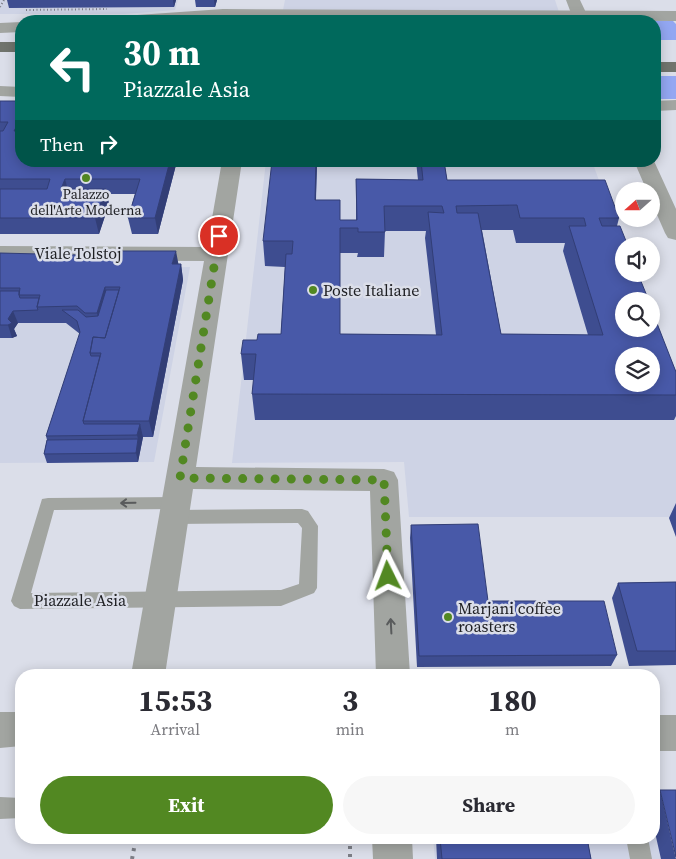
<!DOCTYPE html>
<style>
body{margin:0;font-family:"Source Serif 4",serif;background:#f7f7f7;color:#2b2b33;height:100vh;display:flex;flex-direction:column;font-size:19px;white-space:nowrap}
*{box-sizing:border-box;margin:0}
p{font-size:16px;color:#7c7c81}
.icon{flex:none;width:28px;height:28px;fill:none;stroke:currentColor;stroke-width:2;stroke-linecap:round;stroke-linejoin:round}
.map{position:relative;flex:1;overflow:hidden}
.drawer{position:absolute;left:15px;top:669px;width:645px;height:175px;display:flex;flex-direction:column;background:#fff;border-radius:20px;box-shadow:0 2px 12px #0003}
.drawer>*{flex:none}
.top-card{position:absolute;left:15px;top:15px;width:646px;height:152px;border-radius:20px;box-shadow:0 2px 12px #0003;background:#00695c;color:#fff;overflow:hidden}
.needle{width:32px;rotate:249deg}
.tools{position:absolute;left:615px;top:182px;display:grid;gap:10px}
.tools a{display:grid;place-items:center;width:45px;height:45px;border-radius:50%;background:#fff;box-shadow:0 2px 12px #0003;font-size:25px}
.pin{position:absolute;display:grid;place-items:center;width:42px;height:42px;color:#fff;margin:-21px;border:2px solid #fff;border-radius:50%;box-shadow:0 1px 5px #0007}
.me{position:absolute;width:55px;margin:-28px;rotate:357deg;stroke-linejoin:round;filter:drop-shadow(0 0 4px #0008)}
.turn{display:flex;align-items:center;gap:18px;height:105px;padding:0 25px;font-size:22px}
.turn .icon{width:65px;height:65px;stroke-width:2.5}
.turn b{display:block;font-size:35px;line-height:42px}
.then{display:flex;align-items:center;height:48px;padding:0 25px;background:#0003;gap:10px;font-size:19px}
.eta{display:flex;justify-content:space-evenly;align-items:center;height:85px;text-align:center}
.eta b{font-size:30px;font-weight:700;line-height:35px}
.action{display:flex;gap:10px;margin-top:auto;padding:10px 25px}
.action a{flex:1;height:58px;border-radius:30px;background:#528822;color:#fff;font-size:20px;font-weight:700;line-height:58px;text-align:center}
.action a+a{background:#f7f7f7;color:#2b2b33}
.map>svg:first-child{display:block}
.built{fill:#ced3e5;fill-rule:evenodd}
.green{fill:#93a7f2}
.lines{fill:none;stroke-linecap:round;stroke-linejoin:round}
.path-far1{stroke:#7c7e86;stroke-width:2;stroke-dasharray:1 2.5;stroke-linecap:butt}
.path{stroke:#7c7e86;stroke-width:4;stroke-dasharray:3 5;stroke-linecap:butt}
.service{fill:#a2a5a1;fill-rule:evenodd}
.minor{fill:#a2a5a1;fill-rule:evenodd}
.tertiary{fill:#a2a5a1;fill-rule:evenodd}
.primary{fill:#70746d;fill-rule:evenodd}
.wall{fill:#3e4d90;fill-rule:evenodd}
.shaded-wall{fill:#323e76}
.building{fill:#4859a8;stroke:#323e76;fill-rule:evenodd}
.oneway{stroke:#595b5c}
.route{stroke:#528822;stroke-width:9;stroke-dasharray:0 16.2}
.poi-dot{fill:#528822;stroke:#dbdee9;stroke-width:2}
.labels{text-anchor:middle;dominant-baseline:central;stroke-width:5;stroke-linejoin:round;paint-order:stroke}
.far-poi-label{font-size:14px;fill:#1e1f23;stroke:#dbdee9}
.street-label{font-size:16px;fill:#1e1f23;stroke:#dbdee9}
.poi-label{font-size:16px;fill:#1e1f23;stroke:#dbdee9;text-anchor:start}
</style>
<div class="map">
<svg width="676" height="859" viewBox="0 0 676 859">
<rect width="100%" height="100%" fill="#dbdee9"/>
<path class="built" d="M 0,0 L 178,0 L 175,10 L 124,14 L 0,14 Z
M 285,0 L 555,0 L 559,12 L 283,10 Z
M 266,161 L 592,161 L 624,250 L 624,329 L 651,329 L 676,394 L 676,517 L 409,517 L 404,462 L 232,463 ZM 624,356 L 651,356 L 651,384 L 624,384 Z
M 190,267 L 154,462 L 0,463 L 0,270 Z
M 654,803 L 676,859 L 435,859 L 433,838 L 654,838 Z"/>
<path class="green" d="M 655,21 L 673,21 L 676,24 L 676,40 L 655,40 Z
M 655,76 L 676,76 L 676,99 L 655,99 Z"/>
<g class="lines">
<path class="path-far1" d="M 0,7 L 4,0
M 26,10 L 107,9"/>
<path class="path" d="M 350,838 L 350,859
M 132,859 L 136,838"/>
<path class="service" d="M 177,497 L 183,498 L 185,503 L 183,508 L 177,509 L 54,510 L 31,593 L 281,590 L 299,584 L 302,528 L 298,523 L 173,524 L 167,522 L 165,517 L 167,512 L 173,510 L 302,509 L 308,511 L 318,526 L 317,588 L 314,593 L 281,606 L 20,609 L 14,606 L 11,601 L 42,499 L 48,498 Z
M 0,797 L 21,798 L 21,818 L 0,819 Z
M 626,838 L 648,838 L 652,859 L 630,859 Z"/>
<path class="minor" d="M 223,9 L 676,11 L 676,21 L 223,19 L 185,21 L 115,21 L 118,18 L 123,16 Z
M 21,22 L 21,32 L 0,33 L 0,23 Z
M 0,86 L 21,87 L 21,97 L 0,96 Z
M 676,100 L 676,110 L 655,111 L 655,101 Z
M 222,161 L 242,161 L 196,467 L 384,469 L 394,472 L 398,480 L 410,675 L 376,675 L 370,491 L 193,489 L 165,675 L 131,675 L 204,261 L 0,260 L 0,246 L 207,247 Z
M 372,838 L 412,838 L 413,859 L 373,859 Z"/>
<path class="tertiary" d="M 566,0 L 580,0 L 590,21 L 574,21 Z
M 634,161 L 654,161 L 676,209 L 676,240 L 668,238 L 665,233 L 651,201 L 651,191 L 647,191 Z
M 0,712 L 21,712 L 21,746 L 0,748 Z
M 654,715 L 676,715 L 676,751 L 654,751 Z"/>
<path class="primary" d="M 0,42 L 21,42 L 21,52 L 0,52 Z
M 655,62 L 676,62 L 676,72 L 655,72 Z"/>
</g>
<path class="wall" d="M 7,0 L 176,0 L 174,7 L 9,8 Z
M 195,0 L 217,0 L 215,7 L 196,7 Z
M 0,101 L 21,101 L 21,161 L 177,161 L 158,234 L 132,234 L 128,218 L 135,194 L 107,194 L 109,204 L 99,234 L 0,234 Z
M 317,161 L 316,200 L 340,220 L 356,220 L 356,179 L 418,180 L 416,161 L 444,161 L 447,180 L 619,218 L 617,226 L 676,372 L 676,416 L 674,420 L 255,420 L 252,394 L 254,380 L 244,380 L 241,354 L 257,340 L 281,334 L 285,267 L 265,266 L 263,241 ZM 482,230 L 513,230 L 516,243 L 565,243 L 563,251 L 588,335 L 501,334 ZM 385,231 L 426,231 L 425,238 L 436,335 L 340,334 L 340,253 L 358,253 L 357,257 L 384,257 Z
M 0,253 L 181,264 L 183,280 L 153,437 L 143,437 L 138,462 L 47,463 L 44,454 L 47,440 L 46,436 L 80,334 L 66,323 L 18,323 L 14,329 L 17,336 L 12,338 L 0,338 Z
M 676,503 L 676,537 L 669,518 Z
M 411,525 L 488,601 L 617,655 L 611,666 L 417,667 L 410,538 Z
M 676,582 L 676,665 L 629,666 L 612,598 L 618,583 Z
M 660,790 L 676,859 L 661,859 L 654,828 L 654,799 Z
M 436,838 L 587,838 L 591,859 L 437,859 Z"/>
<path class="shaded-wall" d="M 173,0 L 176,0 L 174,7 Z
M 214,0 L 217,0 L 215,7 Z
M 19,122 L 21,129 L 21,141 L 14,131 Z
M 170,161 L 177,161 L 158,234 L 155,218 Z
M 316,161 L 317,161 L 315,225 L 315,200 Z
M 65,179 L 69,194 L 61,189 Z
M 106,189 L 109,204 L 99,234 L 95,218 Z
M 176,251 L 179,267 L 172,264 Z
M 181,264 L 183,280 L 153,437 L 149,421 Z
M 105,287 L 109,303 L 101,329 L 97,313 Z
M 13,311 L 18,323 L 14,329 L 17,336 L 12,338 L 8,325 L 8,319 Z
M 140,424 L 143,437 L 138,462 L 136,453 L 138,439 L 137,435 Z"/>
<path class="building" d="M 0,101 L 21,101 L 21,122 L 19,122 L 14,131 L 21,131 L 21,161 L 170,161 L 155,218 L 128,218 L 140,179 L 65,179 L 61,189 L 106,189 L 95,218 L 0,218 L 0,189 L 47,189 L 50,179 L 0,179 L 0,131 L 3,131 L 8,122 L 0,122 Z
M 272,161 L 316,161 L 315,200 L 340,200 L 340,220 L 357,220 L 356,179 L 423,180 L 421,161 L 444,161 L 447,180 L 605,180 L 619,218 L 599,218 L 602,226 L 620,226 L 628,246 L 624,246 L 624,274 L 638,274 L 649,301 L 624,301 L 624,329 L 651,329 L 651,308 L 676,372 L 676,395 L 252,394 L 256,354 L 241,354 L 243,340 L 257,340 L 258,334 L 281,334 L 286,254 L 292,254 L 293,241 L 263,241 ZM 517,205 L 520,218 L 584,218 L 586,226 L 569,226 L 603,335 L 501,334 L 478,213 L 457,213 L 456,206 ZM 384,206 L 442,206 L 444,213 L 428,212 L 442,335 L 340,334 L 340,228 L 358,228 L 358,232 L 385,232 ZM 624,356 L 651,356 L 651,384 L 624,384 Z
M 122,251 L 176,251 L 172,264 L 181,264 L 149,421 L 83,421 L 101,353 L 90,353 L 93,337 L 105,338 L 120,287 L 105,287 L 97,313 L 85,313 L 77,306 L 37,307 L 40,295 L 19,295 L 20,288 L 0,288 L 0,253 L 119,256 Z
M 106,290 L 119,290 L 105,338 L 93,337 L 90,353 L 91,356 L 100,356 L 83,421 L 84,424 L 140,424 L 137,435 L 46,436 L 80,332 L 77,321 L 62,310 L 78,310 L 86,317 L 98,316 Z
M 0,291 L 19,291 L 19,295 L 20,298 L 39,298 L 37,307 L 38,310 L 13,311 L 8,319 L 12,323 L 8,325 L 0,325 Z
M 138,439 L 136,453 L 44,454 L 47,440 Z
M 478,524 L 488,601 L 604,601 L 617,655 L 419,656 L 411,525 Z
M 676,582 L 676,651 L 637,651 L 618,583 Z
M 660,790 L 676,790 L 676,857 Z
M 440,838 L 587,838 L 591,859 L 442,859 Z"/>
<defs><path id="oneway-shaft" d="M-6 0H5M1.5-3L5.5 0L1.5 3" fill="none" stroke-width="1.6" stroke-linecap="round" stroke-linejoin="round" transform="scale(1.25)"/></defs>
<g class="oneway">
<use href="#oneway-shaft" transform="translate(128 503) rotate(179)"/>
<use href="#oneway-shaft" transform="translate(391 626) rotate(-93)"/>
</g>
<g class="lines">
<path class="route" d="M 219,236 L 180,478 L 384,480 L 388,576"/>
</g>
<g class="poi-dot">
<circle cx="86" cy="178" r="5"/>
<circle cx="313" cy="290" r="5"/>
<circle cx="448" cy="617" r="5"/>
</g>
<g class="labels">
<g class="far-poi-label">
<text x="86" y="194">Palazzo<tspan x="86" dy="16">dell'Arte Moderna</tspan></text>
</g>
<g class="street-label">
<text x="78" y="253">Viale Tolstoj</text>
<text x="80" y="600">Piazzale Asia</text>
</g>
<g class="poi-label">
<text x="323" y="290">Poste Italiane</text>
<text x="458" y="608">Marjani coffee<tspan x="458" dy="18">roasters</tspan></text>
</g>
</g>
</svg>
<div class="tools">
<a><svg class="needle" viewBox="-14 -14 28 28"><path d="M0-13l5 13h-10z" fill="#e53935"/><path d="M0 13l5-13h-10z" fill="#7c7c81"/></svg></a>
<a><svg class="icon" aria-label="sound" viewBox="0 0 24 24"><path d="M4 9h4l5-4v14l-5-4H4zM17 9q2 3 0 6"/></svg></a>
<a><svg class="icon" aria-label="search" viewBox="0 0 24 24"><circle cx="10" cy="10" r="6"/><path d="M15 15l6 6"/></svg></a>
<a><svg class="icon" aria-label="layers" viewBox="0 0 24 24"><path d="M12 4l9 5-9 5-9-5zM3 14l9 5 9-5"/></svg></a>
</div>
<div class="pin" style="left:219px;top:236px;background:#d93025"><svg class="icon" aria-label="arrive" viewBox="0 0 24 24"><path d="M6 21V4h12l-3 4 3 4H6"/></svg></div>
<svg class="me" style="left:388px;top:576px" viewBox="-20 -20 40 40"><path d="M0-17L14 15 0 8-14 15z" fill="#528822" stroke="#fff" stroke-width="4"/></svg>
<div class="top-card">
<div class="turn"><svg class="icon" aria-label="left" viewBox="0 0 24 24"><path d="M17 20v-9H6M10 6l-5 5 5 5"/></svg><div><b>30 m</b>Piazzale Asia</div></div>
<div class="then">Then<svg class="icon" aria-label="right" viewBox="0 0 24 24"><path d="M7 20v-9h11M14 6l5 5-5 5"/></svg></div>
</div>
<section class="drawer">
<div class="eta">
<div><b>15:53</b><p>Arrival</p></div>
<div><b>3</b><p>min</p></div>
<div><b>180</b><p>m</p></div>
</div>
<div class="action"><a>Exit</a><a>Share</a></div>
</section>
</div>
